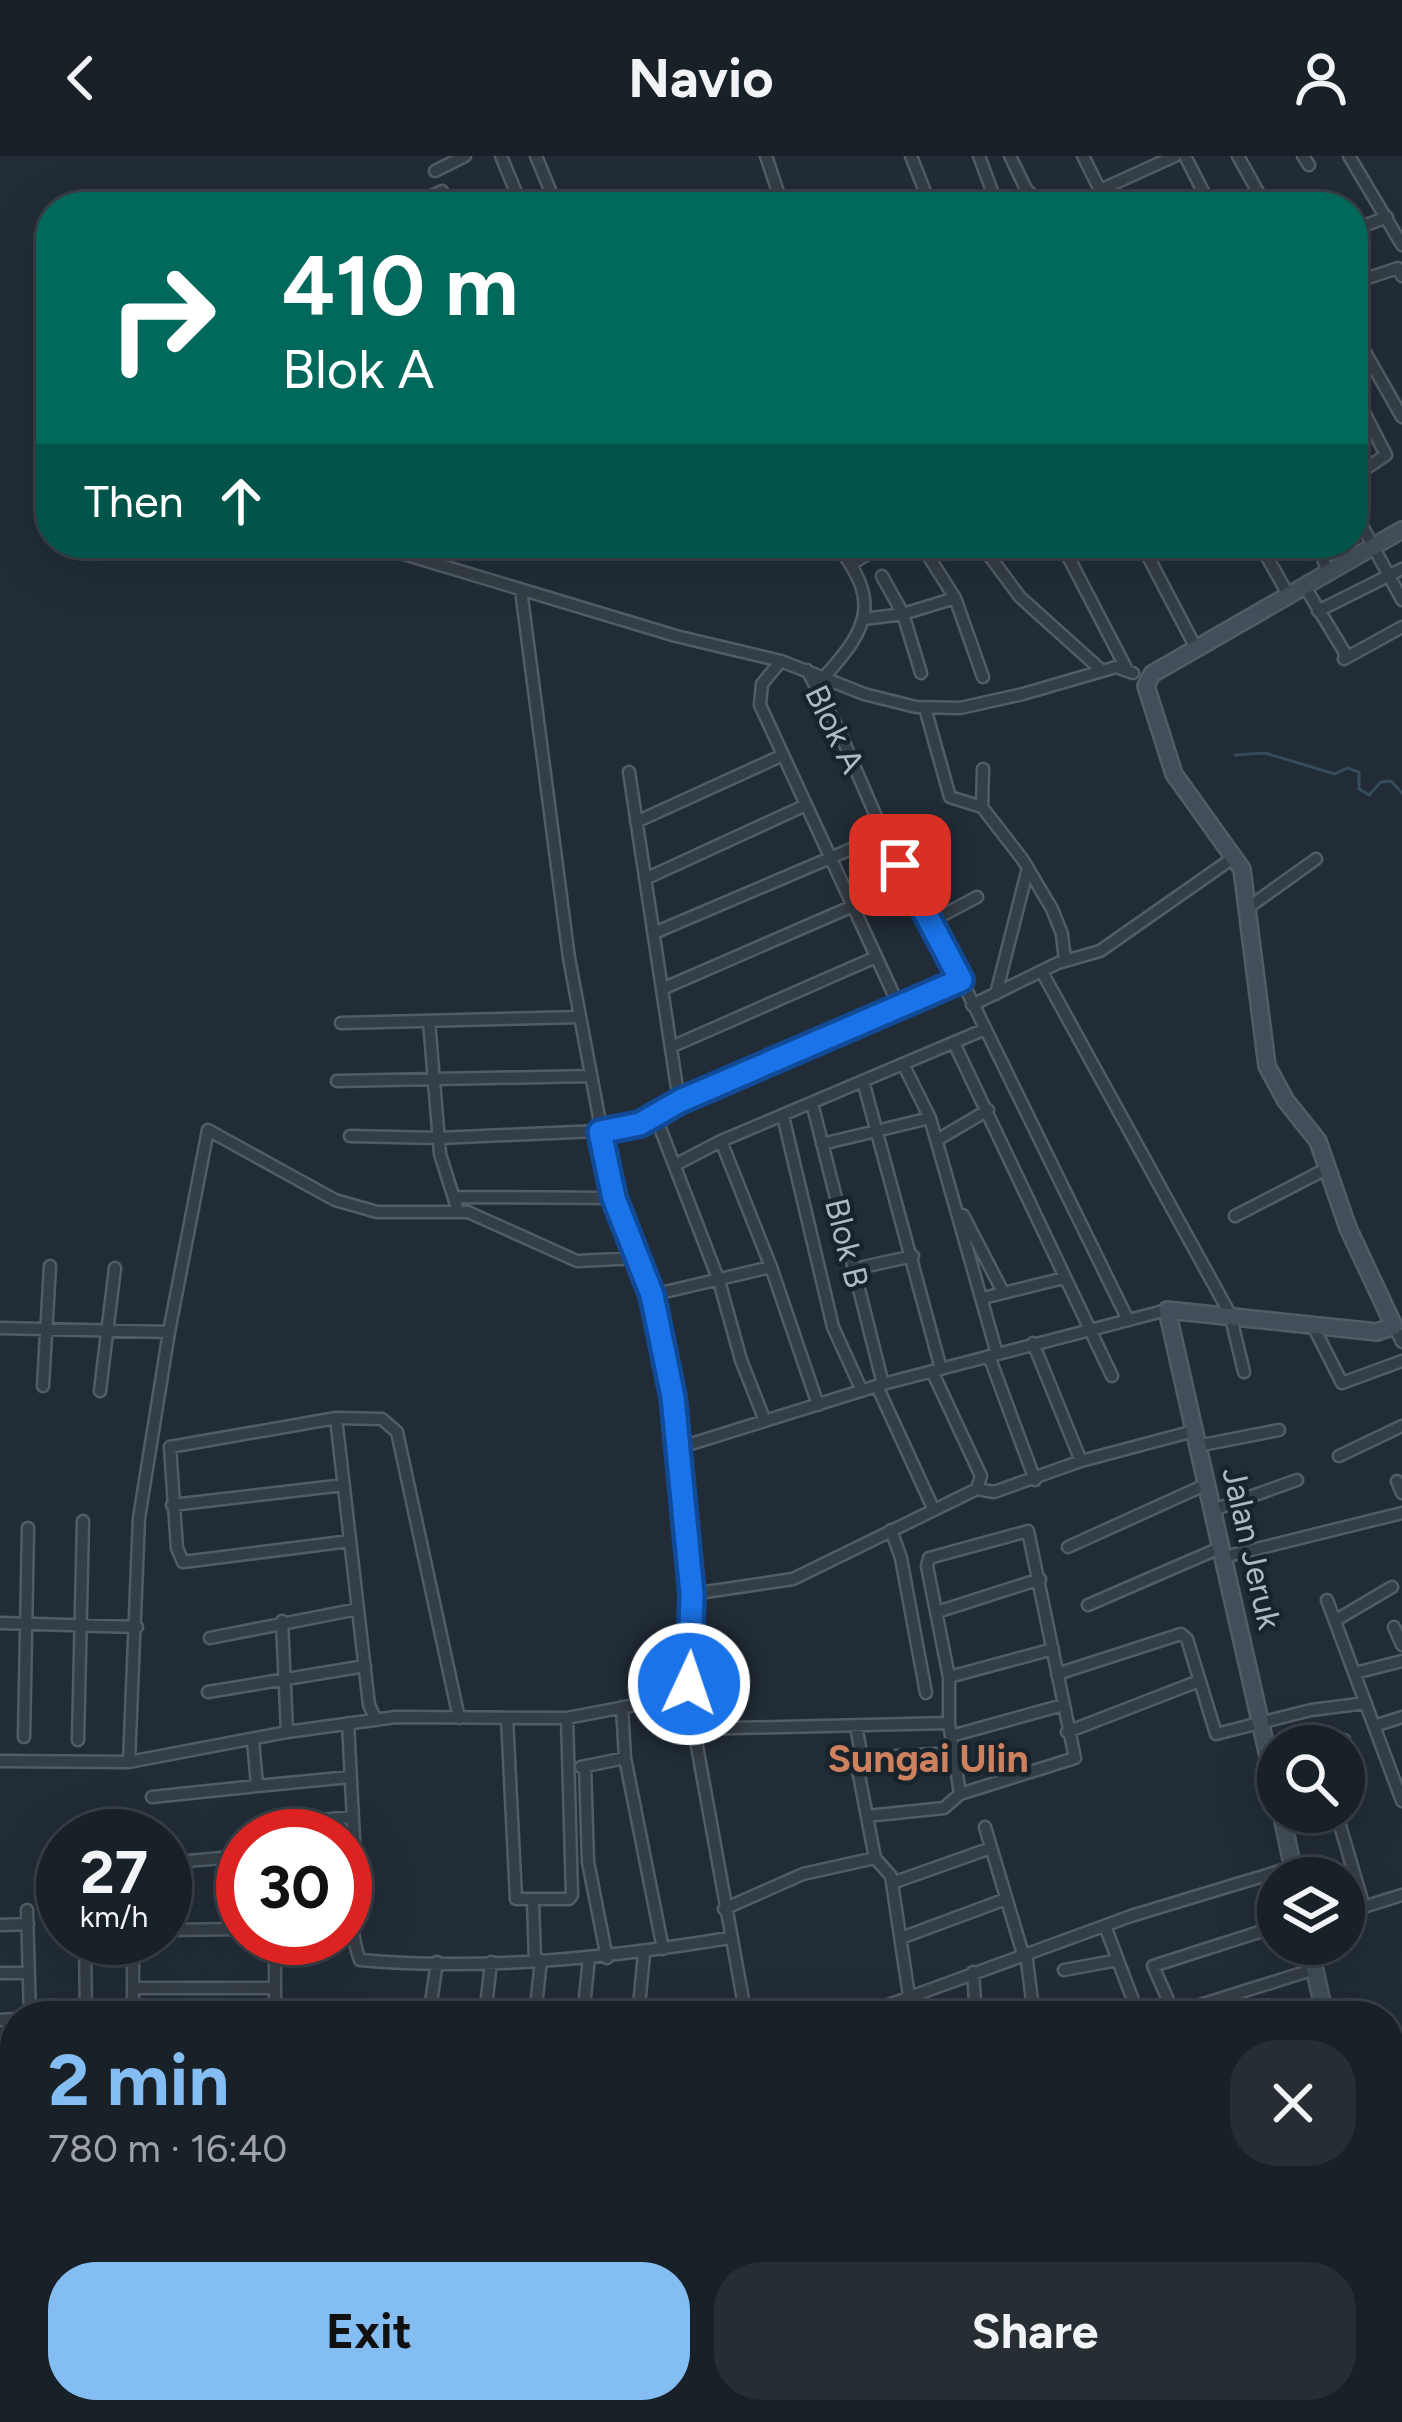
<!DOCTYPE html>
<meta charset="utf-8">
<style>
body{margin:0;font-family:Figtree,sans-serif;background:#262e34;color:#f1f3f6;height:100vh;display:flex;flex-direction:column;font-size:45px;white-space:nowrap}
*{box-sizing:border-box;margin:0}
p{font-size:39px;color:#9fa3a8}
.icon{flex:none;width:66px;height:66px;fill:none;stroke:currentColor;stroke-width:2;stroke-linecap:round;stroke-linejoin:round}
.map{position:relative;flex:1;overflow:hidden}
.drawer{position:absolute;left:0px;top:1845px;width:1404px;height:423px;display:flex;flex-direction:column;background:#192128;border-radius:48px 48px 0 0;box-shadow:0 12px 48px #0002,0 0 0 3px #373e45}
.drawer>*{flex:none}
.top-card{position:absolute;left:36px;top:36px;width:1332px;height:366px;border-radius:48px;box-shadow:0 12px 48px #0002,0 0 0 3px #373e45;background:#00695c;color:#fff;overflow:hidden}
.fabs{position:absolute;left:1257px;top:1569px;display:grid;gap:24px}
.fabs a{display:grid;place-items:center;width:108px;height:108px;border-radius:50%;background:#192128;box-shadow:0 12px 48px #0002,0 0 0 3px #373e45;font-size:60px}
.speed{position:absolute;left:36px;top:1653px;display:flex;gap:24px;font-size:60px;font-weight:700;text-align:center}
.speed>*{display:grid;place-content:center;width:156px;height:156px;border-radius:50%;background:#192128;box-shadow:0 12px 48px #0002,0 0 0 3px #373e45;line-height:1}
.speed small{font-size:30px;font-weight:400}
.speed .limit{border:18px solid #d22;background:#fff;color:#111}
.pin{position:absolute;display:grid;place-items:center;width:102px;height:102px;color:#fff;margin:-51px;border-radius:24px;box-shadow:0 6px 18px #0006}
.me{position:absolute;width:132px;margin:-66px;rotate:3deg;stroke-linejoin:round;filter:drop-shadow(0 0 9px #0008)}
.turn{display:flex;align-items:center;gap:42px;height:252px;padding:0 48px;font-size:54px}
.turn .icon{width:156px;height:156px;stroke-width:2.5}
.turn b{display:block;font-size:84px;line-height:102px}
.then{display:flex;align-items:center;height:114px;padding:0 48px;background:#0003;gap:24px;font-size:45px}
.round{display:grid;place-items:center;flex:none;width:126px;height:126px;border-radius:48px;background:#262e34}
.summary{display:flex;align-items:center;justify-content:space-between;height:204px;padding:0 48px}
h1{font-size:72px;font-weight:700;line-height:90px;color:#84bdf2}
.primary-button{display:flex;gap:24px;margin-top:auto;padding:24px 48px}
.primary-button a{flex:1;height:138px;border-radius:48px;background:#84bdf2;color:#111;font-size:48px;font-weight:700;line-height:138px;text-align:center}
.primary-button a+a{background:#262e34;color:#f1f3f6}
header{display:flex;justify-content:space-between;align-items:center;height:156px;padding:0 48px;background:#192128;font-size:54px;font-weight:700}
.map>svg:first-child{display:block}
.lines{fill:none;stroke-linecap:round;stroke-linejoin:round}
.stream{stroke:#354b5c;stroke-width:3}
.street-casing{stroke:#515c64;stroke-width:15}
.secondary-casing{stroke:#515c64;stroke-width:20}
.street{stroke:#343e46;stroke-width:10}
.secondary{stroke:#424e59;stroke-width:15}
.route-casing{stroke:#114b97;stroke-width:30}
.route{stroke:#1a73e8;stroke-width:21}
.labels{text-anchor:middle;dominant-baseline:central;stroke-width:9;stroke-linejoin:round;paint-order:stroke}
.street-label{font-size:33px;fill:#aeb9c3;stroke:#19232b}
.quarter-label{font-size:39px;font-weight:bold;fill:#ce815f;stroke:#19232b}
</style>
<header><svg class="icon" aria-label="back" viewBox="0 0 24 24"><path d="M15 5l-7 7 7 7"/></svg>Navio<svg class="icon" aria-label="person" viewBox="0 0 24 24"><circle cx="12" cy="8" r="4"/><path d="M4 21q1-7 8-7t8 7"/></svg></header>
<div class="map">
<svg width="1402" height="2266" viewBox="0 0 1402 2266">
<rect width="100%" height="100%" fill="#212c36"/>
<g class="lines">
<path class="stream" d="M 1235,599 L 1265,597 L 1335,618 L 1347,612 L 1359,616 L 1359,633 L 1369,639 L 1381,626 L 1391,625 L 1402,637"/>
<defs>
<path id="street" d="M 501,0 L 522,51
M 536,0 L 557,51
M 766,0 L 783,51
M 911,0 L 931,51
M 979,0 L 998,51
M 1010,0 L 1026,33 L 1043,51
M 1083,0 L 1100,34
M 1185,0 L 1211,51
M 1238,0 L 1258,36 L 1253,42 L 1258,51
M 1303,0 L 1309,9
M 1349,0 L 1402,89
M 435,15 L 465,0
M 409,51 L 442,35 L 451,51
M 1099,51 L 1100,34 L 1175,0
M 1235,51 L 1253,42
M 1353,74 L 1387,61
M 1353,127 L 1398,112 L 1402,120
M 1353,175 L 1402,261
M 1353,235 L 1386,299 L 1353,321
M 1353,353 L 1402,444
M 367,387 L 676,480 L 781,505 L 864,538 L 916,551 L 960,552 L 1023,538 L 1116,511 L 1133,517
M 920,387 L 955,442 L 983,521
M 980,387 L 1020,441 L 1100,513
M 1061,387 L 1126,512
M 1141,387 L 1197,494
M 1259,387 L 1289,440
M 1317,387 L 1327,414
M 852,408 L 884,387
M 882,420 L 903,458 L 921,517
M 1305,431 L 1345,497 L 1344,503 L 1402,471
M 521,434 L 569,802 L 599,961 L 600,987 L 614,1042 L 652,1139 L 673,1241 L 692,1438 L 691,1557 L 746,1860
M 1318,455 L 1402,413
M 864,463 L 903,458 L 955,442
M 781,505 L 762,528 L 760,549 L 899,850
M 807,514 L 840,577 L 884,679 L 961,823 L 1127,1162
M 825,520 C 871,470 880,443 835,387
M 925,552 L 950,641 L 982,651 L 1023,704 L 1052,753 L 1062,778 L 1065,805
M 629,616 L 679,945
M 982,651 L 983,613
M 636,666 L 783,599
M 645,723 L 806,649
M 1249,751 L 1316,703
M 930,766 L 977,741
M 654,777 L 884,679
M 1042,816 L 1230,1158 L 1244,1216
M 662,833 L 853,750
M 996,838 L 1028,712
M 972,849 L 1058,807 L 1100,795 L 1230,704
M 429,865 L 440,998 L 458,1055
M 341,867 L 580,861
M 954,887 L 1112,1220
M 671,891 L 876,801
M 903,908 L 930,962 L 997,1198
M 337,925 L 591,920
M 863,925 L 941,1213
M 812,947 L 883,1228
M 655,959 L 719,1125 L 741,1204 L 765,1265
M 783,960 L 833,1171 L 862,1235
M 350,980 L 439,982 L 620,974 L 961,823
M 937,984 L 988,954
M 721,985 L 771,1111 L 818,1249
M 822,988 L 930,962
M 675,1009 L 721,985 L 983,874
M 454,1041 L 614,1042
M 963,1059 L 1003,1136
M 1235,1060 L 1328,1012
M 854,1113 L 913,1100
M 652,1139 L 771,1111
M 983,1142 L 1064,1122
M 1312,1168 L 1342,1227 L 1402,1205
M 1394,1170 L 1402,1186
M 0,1172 L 169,1176
M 1033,1187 L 1081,1305
M 989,1200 L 1035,1324
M 43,1230 L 50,1110
M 877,1230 L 933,1352
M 100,1235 L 115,1112
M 336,1262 L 382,1263 L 397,1276 L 459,1562
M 1197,1290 L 1279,1274
M 678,1292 L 883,1228 L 1167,1154
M 1339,1300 L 1402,1270
M 1397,1325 L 1402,1337
M 977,1333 L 994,1336 L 1081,1305 L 1194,1275
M 172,1349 L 344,1329
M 1213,1354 L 1297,1324
M 891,1374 L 901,1402 L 926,1537
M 350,1385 L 183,1406 L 177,1392 L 170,1291 L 336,1262 L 369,1549 L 376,1564
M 1068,1391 L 1207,1328
M 1224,1401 L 1402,1357
M 692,1438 L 793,1423 L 977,1333 L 981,1320 L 932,1215
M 1327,1444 L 1402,1645
M 1088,1449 L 1222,1391
M 937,1456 L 1040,1423
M 1336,1464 L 1392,1431
M 282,1465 L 287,1576
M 0,1467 L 137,1471
M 1394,1471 L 1402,1489
M 210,1482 L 358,1453
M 1355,1517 L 1402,1505
M 1057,1518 L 1181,1478 L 1187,1483 L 1216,1578 L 1311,1554 L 1366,1547
M 949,1521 L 1053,1493
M 208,1536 L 365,1510
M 622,1551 L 625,1602 L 663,1793
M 507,1562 L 516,1743 L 569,1743 L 572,1739 L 567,1562
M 348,1567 L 356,1722 C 348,1743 352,1785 360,1804 C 482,1815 608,1802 729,1782
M 856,1570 L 862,1602 L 857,1609 L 875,1702 L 891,1720 L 912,1860
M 1374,1570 L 1402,1561
M 693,1573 L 949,1567
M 1067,1576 L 1199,1525
M 951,1580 L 1063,1549
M 24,1581 L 28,1372
M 253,1583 L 257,1630 L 350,1621
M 78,1584 L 83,1365
M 1311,1590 L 1336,1582 L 1344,1584 L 1350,1611 L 1344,1617
M 862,1602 L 953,1597
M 0,1605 L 129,1606 L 139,1362 L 169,1176 L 208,974 L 335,1044 L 377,1056 L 468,1056 L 577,1105 L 639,1102
M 129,1606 L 287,1576 L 396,1561 L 567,1562 L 635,1549 L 691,1557
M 585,1610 L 588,1706 L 607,1802
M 581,1611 L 625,1602
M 152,1641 L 257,1630
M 867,1660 L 944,1652 L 960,1638 L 1075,1602 L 1028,1375 L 929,1402 L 927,1410 L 949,1521 L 949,1567 L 960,1638
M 1339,1666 L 1364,1751
M 985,1671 L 1023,1798
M 277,1680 L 276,1668 L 352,1661
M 165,1707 L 243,1700
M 892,1727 L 991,1692
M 533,1745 L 535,1805
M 724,1753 L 803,1718 L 875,1702
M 27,1754 L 30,1860
M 1344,1757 L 1402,1739
M 0,1769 L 28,1768
M 1105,1770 L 1139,1860
M 1278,1770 L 1153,1810 L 1172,1853 L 1181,1855 L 1315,1813
M 165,1774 L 243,1773
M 85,1782 L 86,1860
M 133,1782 L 133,1832
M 901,1782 L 1006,1743
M 1026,1797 L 1034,1860
M 1064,1814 L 1118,1804
M 973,1816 L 976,1860
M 0,1817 L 29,1817
M 133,1860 L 133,1832 L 275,1832
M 275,1860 L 275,1782
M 429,1860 L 437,1806
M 485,1860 L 491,1806
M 535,1860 L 541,1804
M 583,1860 L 589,1802
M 638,1860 L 644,1798
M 858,1860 L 1131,1760 L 1293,1711
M 1116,1860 L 1137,1855
M 0,1864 L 15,1863
M 1389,1920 L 1402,1916
M 0,1967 L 15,1965
M 0,1984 L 7,2026
M 1389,2096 L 1402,2093
M 653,2253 L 655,2266
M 821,2253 L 824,2266
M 861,2253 L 863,2266
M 922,2253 L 924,2266
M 968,2253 L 971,2266
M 1073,2253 L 1076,2266
M 1316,2256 L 1317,2266
M 303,2266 L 304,2253
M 426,2266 L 427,2253
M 477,2266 L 477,2253
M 540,2266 L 541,2253
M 1234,2266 L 1242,2264 L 1242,2253"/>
<path id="secondary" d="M 1278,1644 L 1167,1154 L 1377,1176 L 1394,1170 L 1348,1072 L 1318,985 L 1286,945 L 1267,910 L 1242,713 L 1174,618 L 1146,530 L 1152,518 L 1402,374
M 1281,1656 L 1295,1722
M 1309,1788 L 1325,1860
M 1389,2033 L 1402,2087"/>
</defs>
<use href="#street" class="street-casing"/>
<use href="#secondary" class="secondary-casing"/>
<use href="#street" class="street"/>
<use href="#secondary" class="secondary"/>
</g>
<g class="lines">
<defs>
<path id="route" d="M 689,1528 L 692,1438 L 673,1241 L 652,1139 L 614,1042 L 600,976 L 640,968 L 680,945 L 961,824 L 900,709"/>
</defs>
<use href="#route" class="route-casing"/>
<use href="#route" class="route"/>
</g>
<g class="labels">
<g class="street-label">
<text transform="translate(835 573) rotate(64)">Blok A</text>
<text transform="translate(847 1087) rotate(76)">Blok B</text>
<text transform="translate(1252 1392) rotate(77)">Jalan Jeruk</text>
</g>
<g class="quarter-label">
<text x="928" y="1602">Sungai Ulin</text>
</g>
</g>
</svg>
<div class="fabs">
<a><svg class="icon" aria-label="search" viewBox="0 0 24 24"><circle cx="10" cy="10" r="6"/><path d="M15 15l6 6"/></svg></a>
<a><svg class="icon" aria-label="layers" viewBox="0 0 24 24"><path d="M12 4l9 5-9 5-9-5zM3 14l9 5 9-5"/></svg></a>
</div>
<div class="speed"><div>27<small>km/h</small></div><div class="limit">30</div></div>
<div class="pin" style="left:900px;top:709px;background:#d93025"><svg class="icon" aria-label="arrive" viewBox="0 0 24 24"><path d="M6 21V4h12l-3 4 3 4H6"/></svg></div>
<svg class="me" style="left:689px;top:1528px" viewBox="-20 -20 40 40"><circle r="17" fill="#1a73e8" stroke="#fff" stroke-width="3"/><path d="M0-11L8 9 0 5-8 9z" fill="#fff"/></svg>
<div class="top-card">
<div class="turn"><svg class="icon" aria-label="right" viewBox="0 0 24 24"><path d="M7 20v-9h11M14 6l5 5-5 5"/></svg><div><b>410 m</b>Blok A</div></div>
<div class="then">Then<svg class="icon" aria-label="ahead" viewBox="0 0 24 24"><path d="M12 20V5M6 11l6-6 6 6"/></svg></div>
</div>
<section class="drawer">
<div class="summary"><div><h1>2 min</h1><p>780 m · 16:40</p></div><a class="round"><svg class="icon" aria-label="close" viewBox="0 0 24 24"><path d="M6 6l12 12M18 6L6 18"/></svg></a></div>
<div class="primary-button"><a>Exit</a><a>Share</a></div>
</section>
</div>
